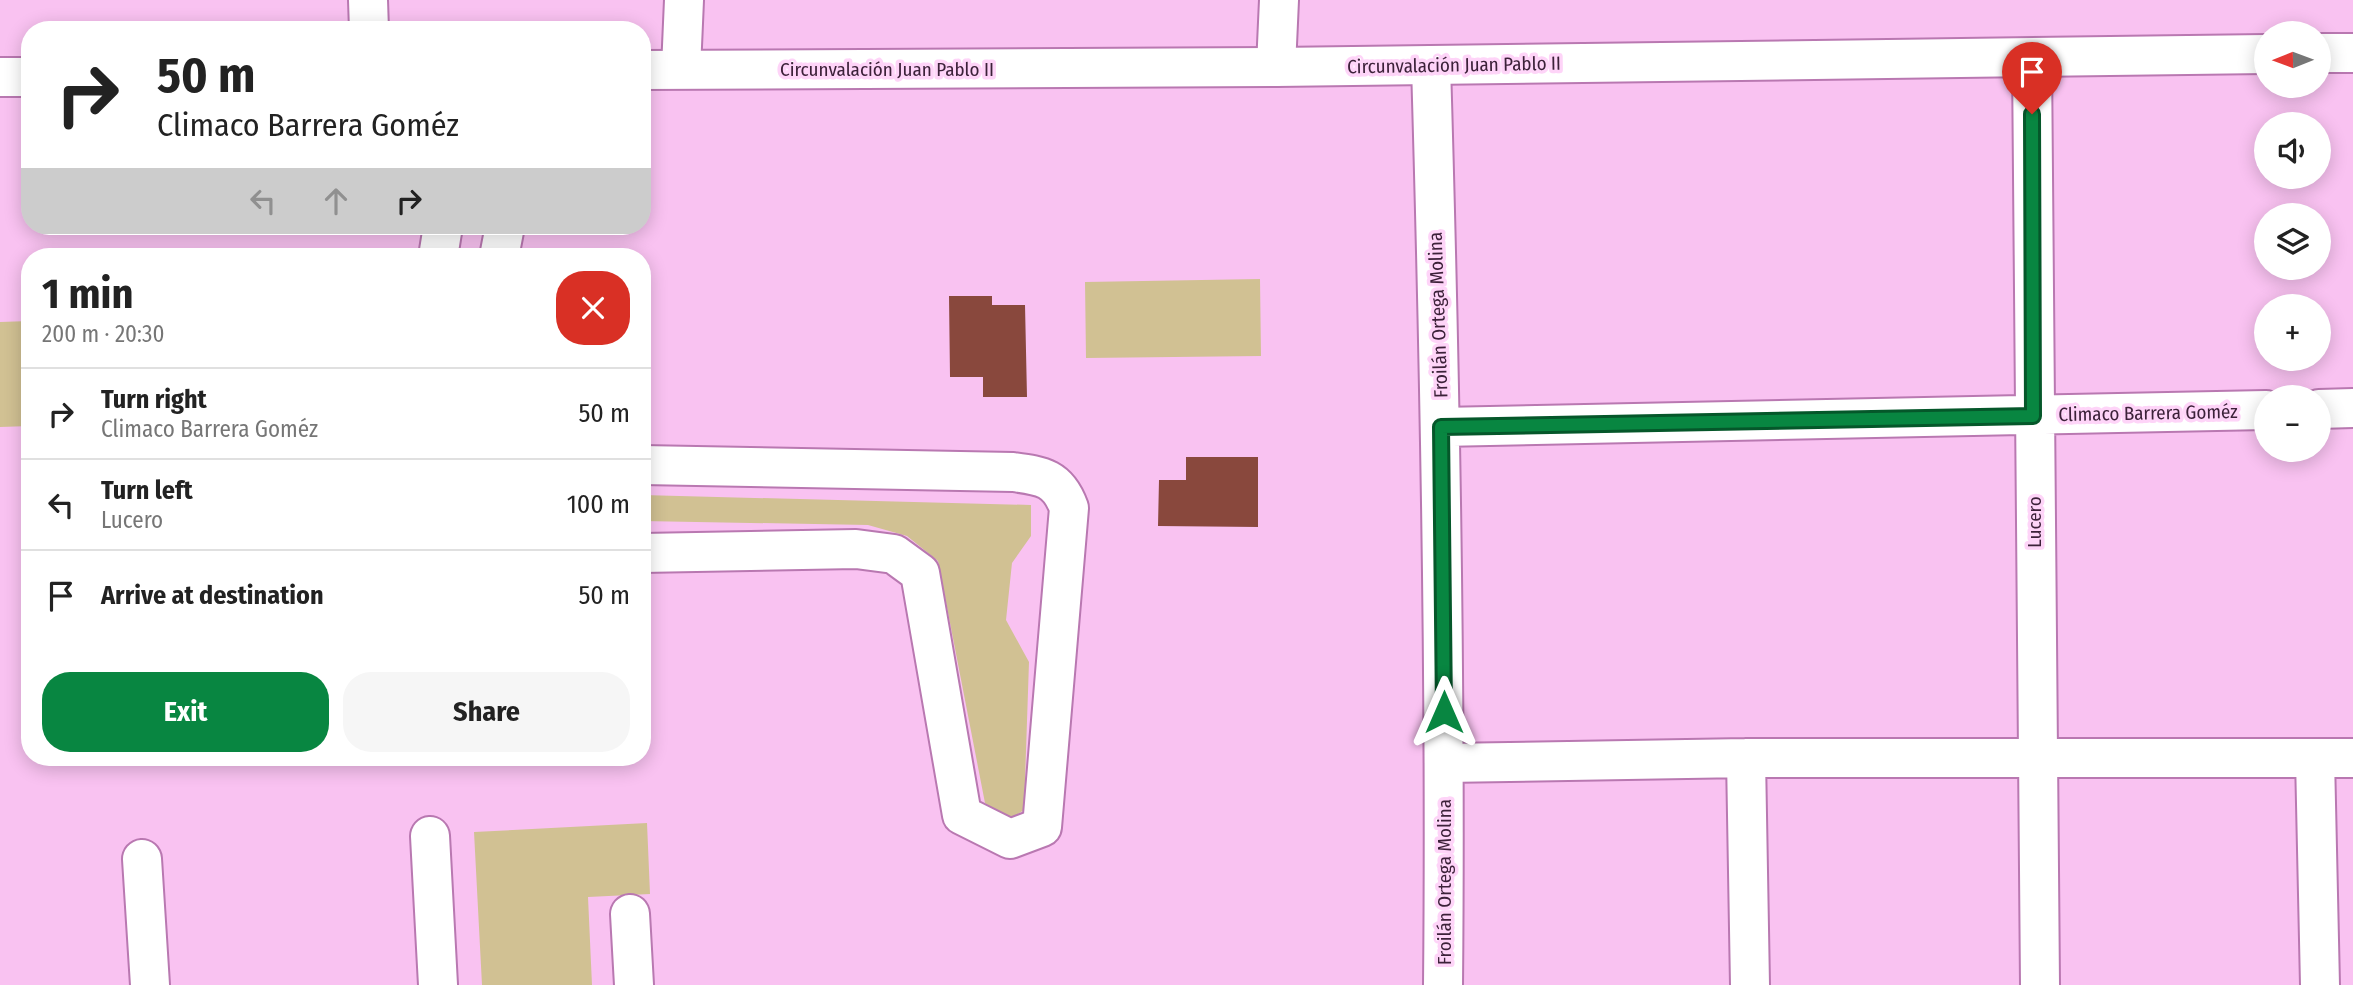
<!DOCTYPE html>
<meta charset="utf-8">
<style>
body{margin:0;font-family:"Fira Sans Condensed",sans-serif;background:#f6f6f6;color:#222;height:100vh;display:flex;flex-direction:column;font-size:26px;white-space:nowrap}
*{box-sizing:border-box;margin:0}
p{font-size:23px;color:#767676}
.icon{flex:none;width:38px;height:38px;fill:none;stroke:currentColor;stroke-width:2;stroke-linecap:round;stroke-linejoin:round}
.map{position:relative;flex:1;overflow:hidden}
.side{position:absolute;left:21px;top:248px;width:630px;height:518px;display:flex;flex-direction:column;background:#fff;border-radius:28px;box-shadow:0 4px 18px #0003}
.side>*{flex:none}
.banner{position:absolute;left:21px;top:21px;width:630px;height:214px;border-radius:28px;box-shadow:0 4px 18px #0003;background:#fff;color:#222;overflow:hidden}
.needle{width:46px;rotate:269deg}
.controls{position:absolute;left:2254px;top:21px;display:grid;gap:14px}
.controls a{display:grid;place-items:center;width:77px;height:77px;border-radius:50%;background:#fff;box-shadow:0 4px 18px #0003;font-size:35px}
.pin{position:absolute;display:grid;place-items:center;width:60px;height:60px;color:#fff;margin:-72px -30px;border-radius:50% 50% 50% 0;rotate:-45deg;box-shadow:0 0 7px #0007}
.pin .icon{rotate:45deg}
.me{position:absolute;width:77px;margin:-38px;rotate:0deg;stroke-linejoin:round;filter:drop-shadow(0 0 5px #0008)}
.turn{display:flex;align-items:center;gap:24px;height:147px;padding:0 21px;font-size:32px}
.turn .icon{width:91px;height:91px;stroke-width:2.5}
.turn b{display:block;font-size:49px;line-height:60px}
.lanes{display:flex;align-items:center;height:66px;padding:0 21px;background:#0003;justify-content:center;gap:35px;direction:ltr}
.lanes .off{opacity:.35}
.round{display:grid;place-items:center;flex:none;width:74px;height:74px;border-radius:28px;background:#f6f6f6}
.headline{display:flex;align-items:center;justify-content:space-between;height:119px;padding:0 21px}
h1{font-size:42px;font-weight:700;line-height:52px}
.primary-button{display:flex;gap:14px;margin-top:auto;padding:14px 21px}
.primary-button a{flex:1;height:80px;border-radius:28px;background:#088641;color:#fff;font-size:28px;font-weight:700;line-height:80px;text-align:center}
.primary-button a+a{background:#f6f6f6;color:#222}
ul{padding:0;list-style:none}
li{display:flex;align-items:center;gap:21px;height:91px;padding:0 21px;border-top:2px solid #e0e0e0}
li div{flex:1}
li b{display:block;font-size:26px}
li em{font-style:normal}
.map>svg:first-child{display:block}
.green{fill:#d1c193}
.building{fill:#89483d}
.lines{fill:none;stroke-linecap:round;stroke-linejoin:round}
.minor-casing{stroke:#b978b1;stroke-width:42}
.tertiary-casing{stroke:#b978b1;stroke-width:42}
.minor{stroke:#fff;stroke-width:38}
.tertiary{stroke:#fff;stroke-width:38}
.route-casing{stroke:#05572a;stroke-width:18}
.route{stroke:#088641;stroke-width:12}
.labels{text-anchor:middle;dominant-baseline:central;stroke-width:7;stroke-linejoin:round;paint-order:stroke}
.street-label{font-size:19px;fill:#3c2139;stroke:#fed4f8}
</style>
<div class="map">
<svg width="2353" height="985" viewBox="0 0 2353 985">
<rect width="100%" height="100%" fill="#f9c2f1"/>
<path class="green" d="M 1260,279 L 1261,356 L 1086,358 L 1085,282 Z
M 30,321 L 30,426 L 0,427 L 0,322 Z
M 642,495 L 1031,505 L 1031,536 L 1012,563 L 1006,620 L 1029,662 L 1024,810 L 1009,820 L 985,803 L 938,561 L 907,536 L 868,525 L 642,521 Z
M 647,823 L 650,894 L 588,897 L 592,985 L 482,985 L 474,832 Z"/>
<path class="building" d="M 949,296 L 992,296 L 992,305 L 1025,305 L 1027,397 L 983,397 L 983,377 L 950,377 Z
M 1186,457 L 1258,457 L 1258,527 L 1158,526 L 1159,480 L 1186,480 Z"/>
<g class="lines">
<defs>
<path id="minor" d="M 368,0 L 369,30
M 2032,59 L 2040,985
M 1431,65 C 1440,372 1446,678 1443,985
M 1276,67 L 1279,0
M 681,69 L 684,0
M 438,257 L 443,226
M 499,257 L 505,226
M 2319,409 L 2353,408
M 1441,427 L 2266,410
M 642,465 L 1013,472 C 1043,476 1058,478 1069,508 L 1042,827 L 1010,839 L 962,815 L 920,573 L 894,554 L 856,549 L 642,553
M 1746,758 L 1750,985
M 2315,758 L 2320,985
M 1445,763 L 1746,758 L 2353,758
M 430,836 L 438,985
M 142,859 L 150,985
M 630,914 L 634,985"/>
<path id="tertiary" d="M 2319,53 L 2353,53
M 642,70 L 1276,67 L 2266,54
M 0,77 L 30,77"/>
</defs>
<use href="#minor" class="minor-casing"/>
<use href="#tertiary" class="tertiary-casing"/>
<use href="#minor" class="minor"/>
<use href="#tertiary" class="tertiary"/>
</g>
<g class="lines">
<defs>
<path id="route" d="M 1444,712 L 1441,427 L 2033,416 L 2032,114"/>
</defs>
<use href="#route" class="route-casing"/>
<use href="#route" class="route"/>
</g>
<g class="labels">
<g class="street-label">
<text transform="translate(1454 65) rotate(-1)">Circunvalación Juan Pablo II</text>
<text x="887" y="69">Circunvalación Juan Pablo II</text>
<text transform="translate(1438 315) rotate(-92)">Froilán Ortega Molina</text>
<text transform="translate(2148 413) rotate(-1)">Climaco Barrera Goméz</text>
<text transform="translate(2034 522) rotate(-90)">Lucero</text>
<text transform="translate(1444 882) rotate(-90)">Froilán Ortega Molina</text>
</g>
</g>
</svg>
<div class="controls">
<a><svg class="needle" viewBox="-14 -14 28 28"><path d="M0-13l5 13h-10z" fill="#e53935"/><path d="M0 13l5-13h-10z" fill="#767676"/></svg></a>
<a><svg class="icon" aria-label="sound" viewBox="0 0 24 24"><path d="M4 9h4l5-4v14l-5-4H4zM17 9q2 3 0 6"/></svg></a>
<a><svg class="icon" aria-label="layers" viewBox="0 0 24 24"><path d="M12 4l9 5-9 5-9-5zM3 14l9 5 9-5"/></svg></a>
<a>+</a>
<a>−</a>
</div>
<div class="pin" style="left:2032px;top:114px;background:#d93025"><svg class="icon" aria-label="arrive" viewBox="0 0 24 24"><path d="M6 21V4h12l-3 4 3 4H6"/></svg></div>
<svg class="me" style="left:1444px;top:712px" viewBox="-20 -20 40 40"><path d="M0-17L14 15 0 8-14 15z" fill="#088641" stroke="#fff" stroke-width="4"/></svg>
<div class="banner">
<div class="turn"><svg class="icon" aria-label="right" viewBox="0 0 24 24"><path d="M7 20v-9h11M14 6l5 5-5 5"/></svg><div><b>50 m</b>Climaco Barrera Goméz</div></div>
<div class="lanes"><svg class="icon off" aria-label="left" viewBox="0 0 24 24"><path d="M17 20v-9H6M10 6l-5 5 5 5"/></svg><svg class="icon off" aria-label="ahead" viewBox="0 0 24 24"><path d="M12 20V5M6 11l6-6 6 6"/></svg><svg class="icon" aria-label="right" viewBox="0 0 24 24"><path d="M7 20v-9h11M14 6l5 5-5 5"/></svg></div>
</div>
<section class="side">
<div class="headline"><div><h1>1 min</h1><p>200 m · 20:30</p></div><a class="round" style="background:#d93025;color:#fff"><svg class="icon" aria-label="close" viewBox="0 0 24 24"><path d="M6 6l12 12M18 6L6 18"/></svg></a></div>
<ul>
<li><svg class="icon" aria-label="right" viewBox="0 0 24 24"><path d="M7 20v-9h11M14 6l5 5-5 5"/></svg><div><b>Turn right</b><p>Climaco Barrera Goméz</p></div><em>50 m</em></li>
<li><svg class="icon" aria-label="left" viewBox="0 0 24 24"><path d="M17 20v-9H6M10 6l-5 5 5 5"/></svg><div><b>Turn left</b><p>Lucero</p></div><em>100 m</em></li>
<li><svg class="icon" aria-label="arrive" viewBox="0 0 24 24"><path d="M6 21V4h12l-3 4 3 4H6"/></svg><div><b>Arrive at destination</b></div><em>50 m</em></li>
</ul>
<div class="primary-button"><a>Exit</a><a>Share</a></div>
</section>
</div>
